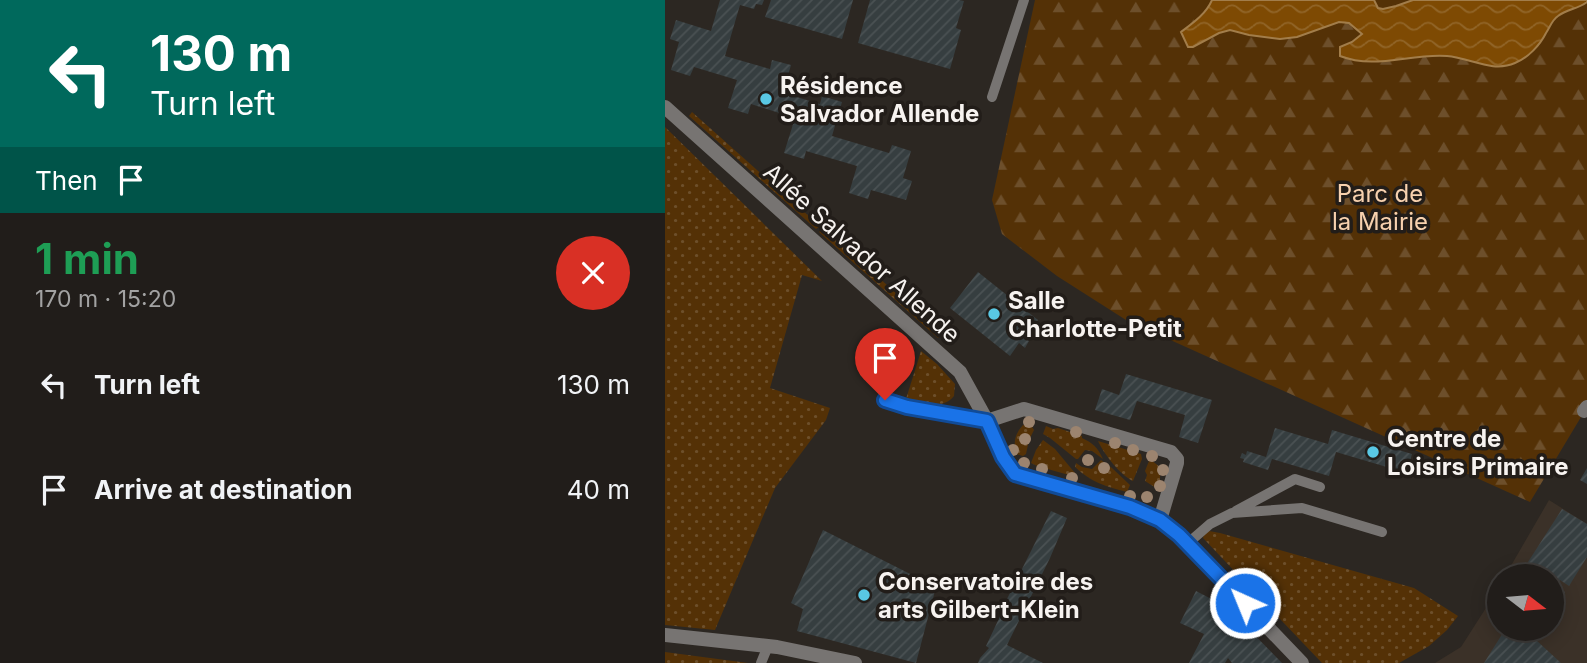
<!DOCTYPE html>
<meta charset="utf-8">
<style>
body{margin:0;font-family:Inter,sans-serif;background:#2d2a27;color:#f1f3f6;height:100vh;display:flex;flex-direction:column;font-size:26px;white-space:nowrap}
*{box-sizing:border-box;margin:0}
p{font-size:23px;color:#a2a2a2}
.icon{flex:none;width:38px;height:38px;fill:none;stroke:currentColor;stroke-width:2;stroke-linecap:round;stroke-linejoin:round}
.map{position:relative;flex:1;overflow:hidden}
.side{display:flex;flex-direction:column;background:#211d1a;width:665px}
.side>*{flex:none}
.banner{background:#00695c;color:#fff;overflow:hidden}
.needle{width:46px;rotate:106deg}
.controls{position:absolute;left:822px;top:564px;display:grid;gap:14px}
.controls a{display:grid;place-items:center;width:77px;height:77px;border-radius:50%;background:#211d1a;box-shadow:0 4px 18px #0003,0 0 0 2px #3e3b39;font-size:35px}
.pin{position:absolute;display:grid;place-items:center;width:60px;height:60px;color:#fff;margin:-72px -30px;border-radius:50% 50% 50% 0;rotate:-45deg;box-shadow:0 0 7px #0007}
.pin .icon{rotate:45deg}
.me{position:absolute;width:77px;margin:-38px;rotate:316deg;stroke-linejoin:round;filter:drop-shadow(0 0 5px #0008)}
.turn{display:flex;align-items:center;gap:24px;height:147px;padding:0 35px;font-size:32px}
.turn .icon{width:91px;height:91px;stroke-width:2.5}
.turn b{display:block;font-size:49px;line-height:60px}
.then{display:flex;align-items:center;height:66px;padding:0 35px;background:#0003;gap:14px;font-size:26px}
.round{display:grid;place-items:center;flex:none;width:74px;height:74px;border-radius:37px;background:#2d2a27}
.head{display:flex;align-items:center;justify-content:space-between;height:119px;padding:0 35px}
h1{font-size:42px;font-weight:700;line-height:52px;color:#1e9e55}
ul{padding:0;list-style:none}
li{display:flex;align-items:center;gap:21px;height:105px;padding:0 35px}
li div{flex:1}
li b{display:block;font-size:26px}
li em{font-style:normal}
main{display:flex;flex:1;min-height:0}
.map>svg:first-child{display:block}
.built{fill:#3b3128}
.grass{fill:url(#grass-dots)}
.forest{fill:url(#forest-firs)}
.water{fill:url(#water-waves);stroke:#a27d4a;stroke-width:2}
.building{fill:url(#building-hatch)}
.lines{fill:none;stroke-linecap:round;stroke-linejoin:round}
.lane{stroke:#777472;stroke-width:10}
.street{stroke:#777472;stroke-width:14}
.tree{fill:#9c846f}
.route-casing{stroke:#114b97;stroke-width:18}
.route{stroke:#1a73e8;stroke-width:12}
.poi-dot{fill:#59c8e4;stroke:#221d19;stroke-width:2.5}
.labels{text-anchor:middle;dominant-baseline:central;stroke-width:7;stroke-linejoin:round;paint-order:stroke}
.poi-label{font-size:24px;font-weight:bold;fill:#f7f3f0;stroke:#221d19;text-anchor:start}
.park-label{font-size:24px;fill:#f7d1ae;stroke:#221d19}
.street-label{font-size:24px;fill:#f7f3f0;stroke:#221d19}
</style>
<main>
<section class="side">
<div class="banner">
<div class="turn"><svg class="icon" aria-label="left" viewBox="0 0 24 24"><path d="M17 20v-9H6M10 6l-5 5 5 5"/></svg><div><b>130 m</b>Turn left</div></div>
<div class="then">Then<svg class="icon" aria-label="arrive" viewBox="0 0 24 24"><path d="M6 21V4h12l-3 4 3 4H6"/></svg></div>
</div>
<div class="head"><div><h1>1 min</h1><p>170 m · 15:20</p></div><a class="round" style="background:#d93025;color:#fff"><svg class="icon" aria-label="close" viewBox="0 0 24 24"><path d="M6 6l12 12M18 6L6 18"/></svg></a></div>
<ul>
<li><svg class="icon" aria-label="left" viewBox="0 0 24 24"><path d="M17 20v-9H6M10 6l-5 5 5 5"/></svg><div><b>Turn left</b></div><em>130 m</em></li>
<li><svg class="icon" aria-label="arrive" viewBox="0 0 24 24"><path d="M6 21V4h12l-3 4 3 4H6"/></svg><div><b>Arrive at destination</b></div><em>40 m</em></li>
</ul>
</section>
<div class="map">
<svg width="922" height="663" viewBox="0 0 922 663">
<defs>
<pattern id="grass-dots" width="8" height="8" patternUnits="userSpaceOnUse" patternTransform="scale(1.75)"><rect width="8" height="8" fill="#543106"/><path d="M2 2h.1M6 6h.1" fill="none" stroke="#6d4f2b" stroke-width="1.8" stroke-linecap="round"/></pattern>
<pattern id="forest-firs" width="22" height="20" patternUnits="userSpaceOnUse" patternTransform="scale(1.75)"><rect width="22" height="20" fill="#543106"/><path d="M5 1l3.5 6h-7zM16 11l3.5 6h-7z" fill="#6d4f2b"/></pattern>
<pattern id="water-waves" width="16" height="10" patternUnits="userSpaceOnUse" patternTransform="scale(1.75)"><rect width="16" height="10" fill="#7e4a03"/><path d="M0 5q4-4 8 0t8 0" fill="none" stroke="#916528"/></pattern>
<pattern id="building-hatch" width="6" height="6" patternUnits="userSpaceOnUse" patternTransform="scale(1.75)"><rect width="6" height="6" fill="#363e40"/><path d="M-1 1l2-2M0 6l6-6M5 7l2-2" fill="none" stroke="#4a5153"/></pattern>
</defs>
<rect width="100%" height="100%" fill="#2c2722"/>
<path class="built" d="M 884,500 L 922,524 L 922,663 L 770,663 L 796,647 L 835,586 L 835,628 L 887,628 L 887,576 L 840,576 Z"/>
<path class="grass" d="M 27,112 L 155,226 L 151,229 L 24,116 Z
M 0,127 L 157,281 L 137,275 L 105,388 L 165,408 L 161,420 L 110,488 L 50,630 L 0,625 Z
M 158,228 L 277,334 L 273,338 L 154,232 Z
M 256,351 L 272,364 L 290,384 L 289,396 C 278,411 257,401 241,399 Z
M 358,425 L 366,425 L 369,430 L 364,440 L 361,454 L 358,456 L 351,454 C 348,442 350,434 358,425 Z
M 381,426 L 388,429 L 393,428 L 417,436 L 417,438 C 428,443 433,448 438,459 L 427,451 L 420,450 L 413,459 L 411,459 L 385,438 L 378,434 Z
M 378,440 L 390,449 L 410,473 L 411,477 L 372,466 L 366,463 L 371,450 Z
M 433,441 L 476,454 L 477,459 L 468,481 C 455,475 439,454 433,441 Z
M 436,460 L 447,468 L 465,485 L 462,492 C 441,487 426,482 410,467 L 411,463 L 417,467 L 427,469 Z
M 486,460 L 495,467 L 495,482 L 491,488 L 480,481 L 482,475 L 480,471 L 484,461 Z
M 544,531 L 555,533 L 749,588 L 793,616 L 782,630 L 764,646 L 734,663 L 657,663 L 538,538 L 539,534 Z
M 0,652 L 83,663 L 0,663 Z"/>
<path class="forest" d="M 370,0 L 922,0 L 922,407 L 865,502 L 461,320 L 392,276 L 337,234 L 327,200 Z"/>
<path class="water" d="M 547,0 L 709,0 L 713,8 L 718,9 L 731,6 L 748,0 L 922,0 L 922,2 C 913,9 902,9 893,16 C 887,20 885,27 881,33 C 875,45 863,58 850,63 C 827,73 806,58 782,56 C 746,53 710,70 675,56 L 675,47 L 687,42 L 697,34 L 684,23 L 674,22 L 632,37 L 615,39 L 584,35 L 565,30 L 554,33 L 528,47 L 523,47 L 516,32 C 528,23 541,14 547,0 Z"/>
<path class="building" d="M 55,0 L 99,0 L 97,5 L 91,4 L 89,9 L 75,5 L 60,56 L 105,69 L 107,60 L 126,65 L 118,93 L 155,104 L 157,96 L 177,102 L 167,136 L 224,153 L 227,145 L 246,151 L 238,178 L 247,181 L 241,200 L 206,190 L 203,199 L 184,193 L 192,166 L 141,151 L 139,159 L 119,153 L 130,118 L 86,104 L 83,114 L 63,108 L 72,80 L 29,67 L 25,76 L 6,70 L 14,42 L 5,39 L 11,20 L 46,31 Z
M 106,0 L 188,0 L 177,39 L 100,17 Z
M 205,0 L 294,0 L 299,1 L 291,28 L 296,30 L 285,69 L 193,43 Z
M 313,272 L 373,320 L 359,337 L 364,341 L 360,348 L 354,343 L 345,356 L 285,308 Z
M 461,374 L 547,400 L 533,443 L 514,437 L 520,415 L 472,401 L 465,420 L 430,410 L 437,389 L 454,395 Z
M 610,428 L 663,444 L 667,430 L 747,454 L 742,473 L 671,452 L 664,476 L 607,459 L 603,470 L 578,462 L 579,459 L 575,458 L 577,453 L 581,455 L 582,451 L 601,457 Z
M 922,468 L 922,484 L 915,480 Z
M 897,509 L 922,524 L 922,557 L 904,586 L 895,580 L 891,587 L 900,592 L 887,613 L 887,576 L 854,576 Z
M 386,511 L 402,518 L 385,558 L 342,645 L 378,663 L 313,663 L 315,658 L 324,648 L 321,646 L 338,610 L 337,609 Z
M 158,530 L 271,587 L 251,663 L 132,631 L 138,609 L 126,603 Z
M 531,591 L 562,607 L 617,663 L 567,663 L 563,658 L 560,663 L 524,663 L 539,634 L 515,623 Z
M 841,628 L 878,628 L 871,640 L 896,663 L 819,663 Z"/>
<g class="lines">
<path class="lane" d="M 327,97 L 359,0
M 220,400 L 242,407
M 571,511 L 630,479 L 655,487
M 522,544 L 545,524 L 567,513 L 637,508 L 717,532
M 96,663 L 103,646"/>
<path class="street" d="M 0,107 L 295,372 L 322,421 L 338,457 L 350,474 L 465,507 L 495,520 L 514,535 L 637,663
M 242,407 L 322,421 L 359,409 L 506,452 L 512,459 L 512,463 L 495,520
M 919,411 L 922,407
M 0,635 L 112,647 L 190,663"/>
</g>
<g class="tree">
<circle cx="364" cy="422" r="6"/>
<circle cx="411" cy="432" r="6"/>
<circle cx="360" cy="439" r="6"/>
<circle cx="450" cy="443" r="6"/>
<circle cx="348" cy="450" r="6"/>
<circle cx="468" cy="450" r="6"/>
<circle cx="487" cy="456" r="6"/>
<circle cx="423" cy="460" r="6"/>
<circle cx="359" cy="463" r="6"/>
<circle cx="439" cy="468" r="6"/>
<circle cx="377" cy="469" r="6"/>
<circle cx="498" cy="470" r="6"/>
<circle cx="407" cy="478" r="6"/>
<circle cx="495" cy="486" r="6"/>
<circle cx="465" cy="496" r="6"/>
<circle cx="482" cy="497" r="6"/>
</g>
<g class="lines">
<defs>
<path id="route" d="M 220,400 L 242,407 L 322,421 L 338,457 L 350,474 L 465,507 L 495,520 L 514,535 L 580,603"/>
</defs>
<use href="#route" class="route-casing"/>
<use href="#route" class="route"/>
</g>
<g class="poi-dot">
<circle cx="101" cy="99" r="7"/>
<circle cx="329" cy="314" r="7"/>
<circle cx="708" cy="452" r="7"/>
<circle cx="199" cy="595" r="7"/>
</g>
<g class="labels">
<g class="poi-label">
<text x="115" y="85">Résidence<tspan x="115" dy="28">Salvador Allende</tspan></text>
<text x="343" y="300">Salle<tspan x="343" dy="28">Charlotte-Petit</tspan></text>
<text x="722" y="438">Centre de<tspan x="722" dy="28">Loisirs Primaire</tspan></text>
<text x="213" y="581">Conservatoire des<tspan x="213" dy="28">arts Gilbert-Klein</tspan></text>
</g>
<g class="park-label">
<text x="715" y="193">Parc de<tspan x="715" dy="28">la Mairie</tspan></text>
</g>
<g class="street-label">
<text transform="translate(197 253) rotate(42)">Allée Salvador Allende</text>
</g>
</g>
</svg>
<div class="controls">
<a><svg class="needle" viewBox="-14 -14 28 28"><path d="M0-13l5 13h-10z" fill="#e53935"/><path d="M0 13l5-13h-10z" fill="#a2a2a2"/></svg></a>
</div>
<div class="pin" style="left:220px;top:400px;background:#d93025"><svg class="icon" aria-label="arrive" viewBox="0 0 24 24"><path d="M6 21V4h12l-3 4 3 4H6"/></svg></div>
<svg class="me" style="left:580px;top:603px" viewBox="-20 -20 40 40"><circle r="17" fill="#1a73e8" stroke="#fff" stroke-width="3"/><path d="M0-11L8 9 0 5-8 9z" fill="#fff"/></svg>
</div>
</main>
